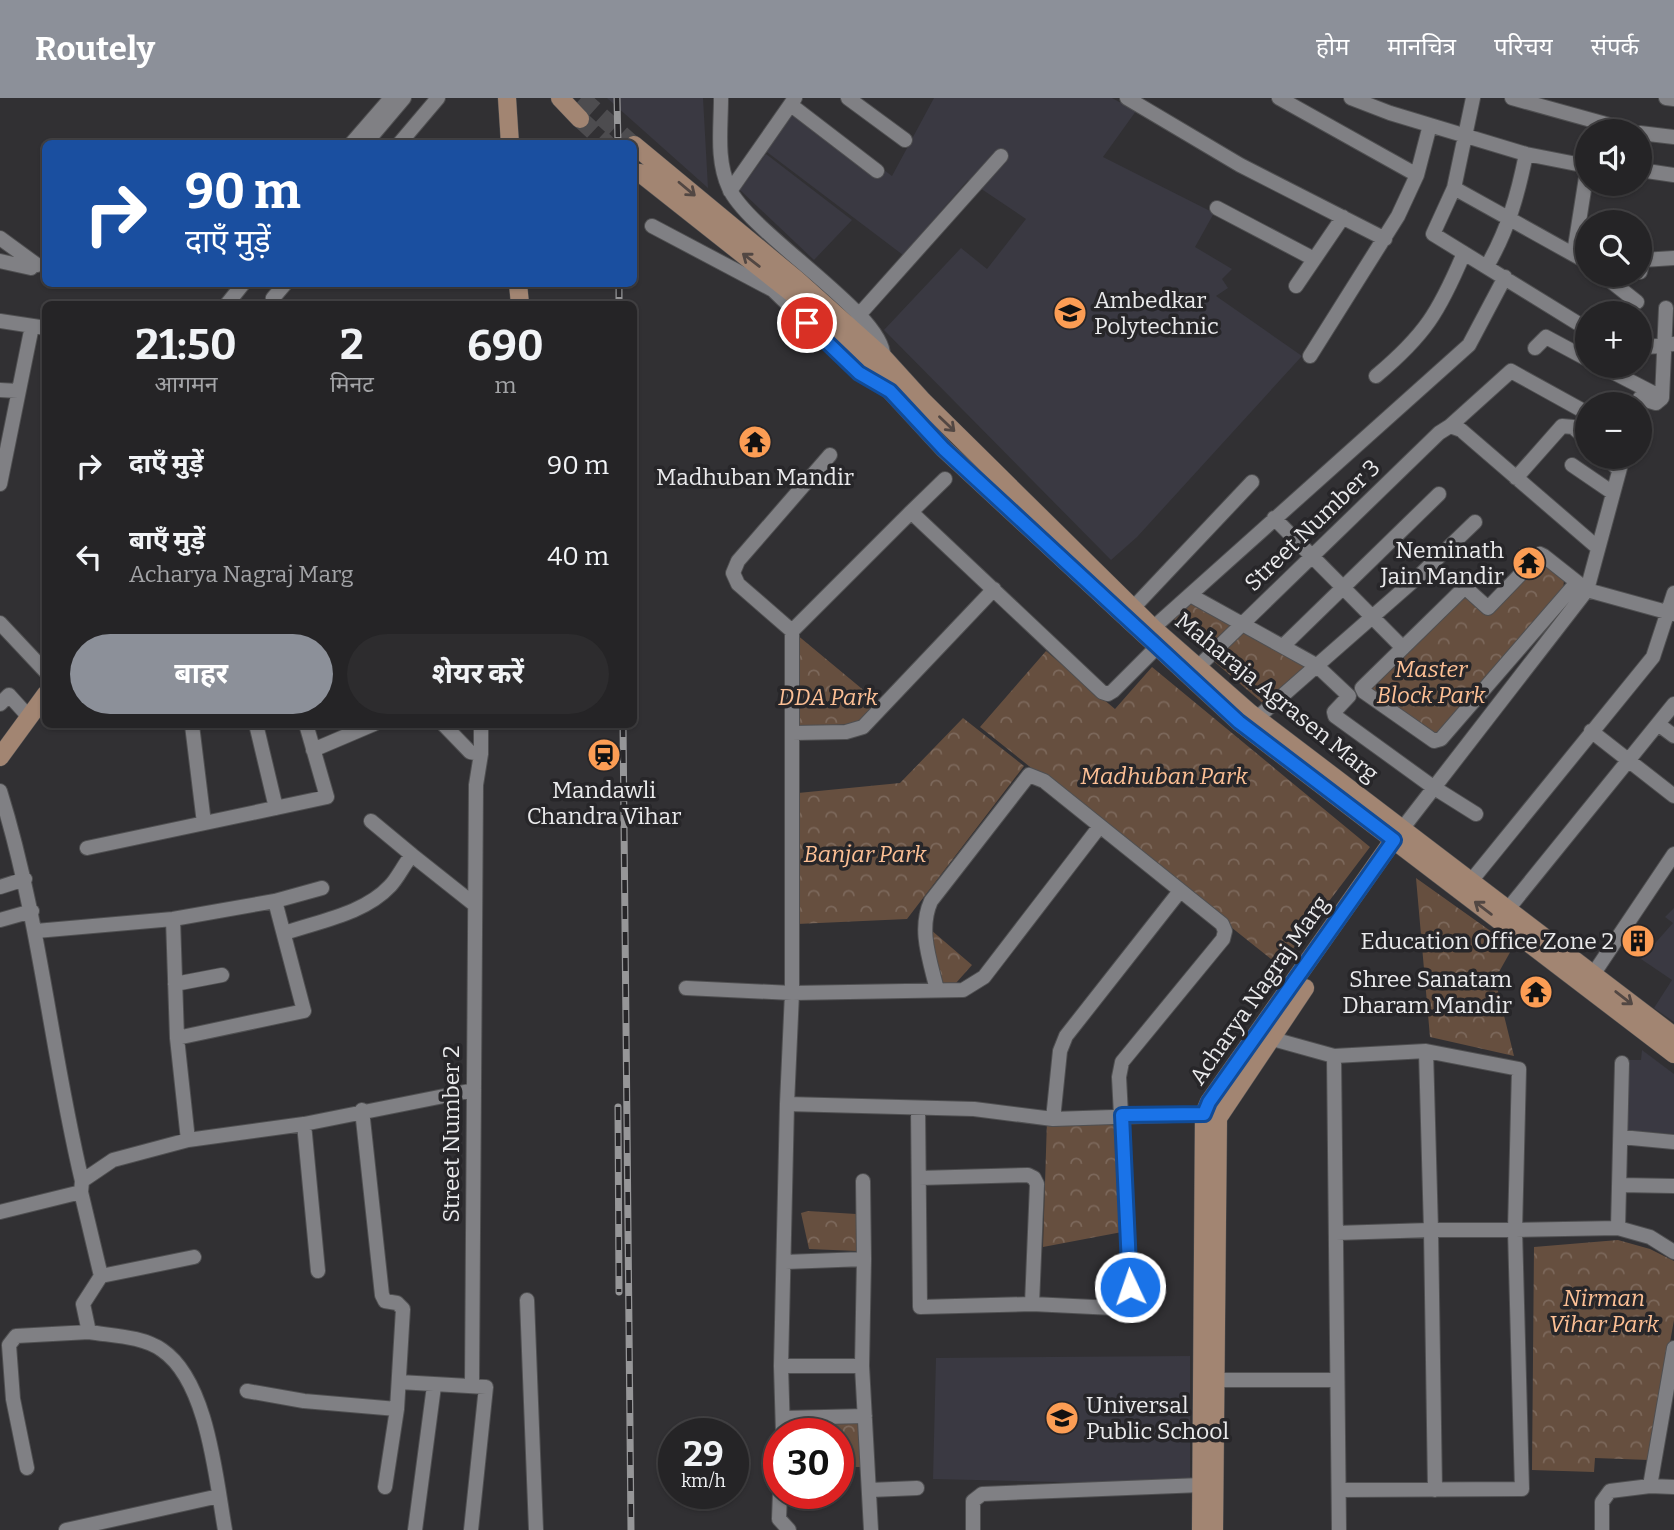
<!DOCTYPE html>
<html lang="hi">
<meta charset="utf-8">
<style>
body{margin:0;font-family:Bitter,"Noto Sans Devanagari",serif;background:#2d2c2e;color:#f1f3f6;height:100vh;display:flex;flex-direction:column;font-size:26px;white-space:nowrap}
*{box-sizing:border-box;margin:0}
p{font-size:23px;color:#a3a4a7}
.icon{flex:none;width:38px;height:38px;fill:none;stroke:currentColor;stroke-width:2;stroke-linecap:round;stroke-linejoin:round}
.map{position:relative;flex:1;overflow:hidden}
.panel{position:absolute;left:42px;top:203px;width:595px;height:427px;display:flex;flex-direction:column;background:#252426;border-radius:10px;box-shadow:0 2px 5px #0004,0 0 0 2px #424143}
.panel>*{flex:none}
.hud{position:absolute;left:42px;top:42px;width:595px;height:147px;border-radius:10px;box-shadow:0 2px 5px #0004,0 0 0 2px #424143;background:#1a4fa0;color:#fff;overflow:hidden}
.buttons{position:absolute;left:1575px;top:21px;display:grid;gap:14px}
.buttons a{display:grid;place-items:center;width:77px;height:77px;border-radius:50%;background:#252426;box-shadow:0 2px 5px #0004,0 0 0 2px #424143;font-size:35px}
.speed{position:absolute;left:658px;top:1320px;display:flex;gap:14px;font-size:35px;font-weight:700;text-align:center}
.speed>*{display:grid;place-content:center;width:91px;height:91px;border-radius:50%;background:#252426;box-shadow:0 2px 5px #0004,0 0 0 2px #424143;line-height:1}
.speed small{font-size:18px;font-weight:400}
.speed .limit{border:10px solid #d22;background:#fff;color:#111}
.pin{position:absolute;display:grid;place-items:center;width:60px;height:60px;color:#fff;margin:-30px;border:4px solid #fff;border-radius:50%;box-shadow:0 2px 7px #0007}
.me{position:absolute;width:77px;margin:-38px;rotate:357deg;stroke-linejoin:round;filter:drop-shadow(0 0 5px #0008)}
.turn{display:flex;align-items:center;gap:24px;height:147px;padding:0 28px;font-size:32px}
.turn .icon{width:91px;height:91px;stroke-width:2.5}
.turn b{display:block;font-size:49px;line-height:60px}
.eta{display:flex;justify-content:space-evenly;align-items:center;height:119px;text-align:center}
.eta b{font-size:42px;font-weight:700;line-height:49px}
.button{display:flex;gap:14px;margin-top:auto;padding:14px 28px}
.button a{flex:1;height:80px;border-radius:42px;background:#8c9099;color:#fff;font-size:28px;font-weight:700;line-height:80px;text-align:center}
.button a+a{background:#2d2c2e;color:#f1f3f6}
ul{padding:0;list-style:none}
li{display:flex;align-items:center;gap:21px;height:91px;padding:0 28px}
li div{flex:1}
li b{display:block;font-size:26px}
li em{font-style:normal}
header{display:flex;align-items:center;gap:42px;box-sizing:border-box;height:98px;padding:0 35px;background:#8c9099;color:#fff}
header strong{font-size:33px}
nav{display:flex;gap:38px;margin-inline-start:auto;font-size:24px}
.map>svg:first-child{display:block}
.built{fill:#3a3942}
.forest{fill:url(#forest-crowns)}
.lines{fill:none;stroke-linecap:round;stroke-linejoin:round}
.secondary-tunnel{stroke:#4d4c4f;stroke-width:18;stroke-dasharray:18 9;stroke-linecap:butt}
.street-casing{stroke:#4f4f51;stroke-width:16}
.secondary-casing{stroke:#4f4f51;stroke-width:19}
.street{stroke:#808084;stroke-width:14}
.secondary{stroke:#a28572;stroke-width:18}
.rail-casing{stroke:#969698;stroke-width:7}
.rail{stroke:#272629;stroke-width:4.5;stroke-dasharray:13;stroke-linecap:butt}
.oneway{stroke:#524743}
.route-casing{stroke:#114b97;stroke-width:18}
.route{stroke:#1a73e8;stroke-width:12}
.labels{text-anchor:middle;dominant-baseline:central;stroke-width:7;stroke-linejoin:round;paint-order:stroke}
.poi-label{font-size:23px;fill:#eaeaec;stroke:#272629;text-anchor:end}
.street-label{font-size:23px;fill:#eaeaec;stroke:#272629}
.park-label{font-size:23px;font-style:italic;fill:#fdc095;stroke:#272629}
</style>
<header>
<strong>Routely</strong>
<nav><a>होम</a><a>मानचित्र</a><a>परिचय</a><a>संपर्क</a></nav>
</header>
<div class="map">
<svg width="1674" height="1432" viewBox="0 0 1674 1432">
<defs>
<pattern id="forest-crowns" width="20" height="18" patternUnits="userSpaceOnUse" patternTransform="scale(1.75)"><rect width="20" height="18" fill="#664f3f"/><path d="M2 6a3 3 0 1 1 6 0M12 15a3 3 0 1 1 6 0" fill="none" stroke="#7c685b"/></pattern>
</defs>
<rect width="100%" height="100%" fill="#313033"/>
<path class="built" d="M 607,0 L 703,0 L 708,90 Z
M 934,0 L 1112,0 L 1136,13 L 1103,59 L 1214,115 L 1195,149 L 1232,171 L 1222,181 L 1228,190 L 1216,198 L 1302,258 L 1137,439 L 1111,462 L 884,232 L 961,150 L 987,171 L 1026,121 L 968,82 L 903,157 L 755,45 L 790,2 L 892,78 Z
M 766,56 L 852,122 L 814,162 L 740,92 Z
M 1674,810 L 1674,924 L 1654,910 L 1672,882 L 1641,861 L 1673,825 L 1665,819 Z
M 1642,952 L 1674,976 L 1674,1036 L 1626,1032 L 1628,962 L 1641,962 Z
M 1190,1258 L 1190,1387 L 933,1381 L 936,1260 Z"/>
<path class="forest" d="M 1538,462 L 1564,481 L 1563,495 L 1438,640 L 1365,590 L 1465,496 L 1489,517 Z
M 1191,501 L 1235,528 L 1209,555 L 1168,522 Z
M 1243,529 L 1311,569 L 1266,608 L 1210,560 Z
M 796,536 L 879,605 L 861,625 L 797,630 Z
M 1046,553 L 1115,611 L 1152,569 L 1370,749 L 1280,868 L 980,629 Z
M 963,620 L 1024,668 L 907,821 L 797,826 L 798,695 L 900,685 Z
M 1416,780 L 1513,849 L 1495,881 L 1514,958 L 1430,939 Z
M 924,826 L 972,867 L 948,894 L 942,886 Z
M 1047,1022 L 1119,1027 L 1122,1134 L 1043,1149 Z
M 808,1113 L 856,1116 L 857,1153 L 809,1151 L 801,1115 Z
M 1618,1142 L 1650,1151 L 1674,1163 L 1674,1222 L 1649,1362 L 1595,1360 L 1594,1374 L 1532,1372 L 1534,1149 Z
M 865,1320 L 868,1369 L 838,1369 L 838,1335 L 798,1335 L 798,1322 Z"/>
<g class="lines">
<path class="secondary-tunnel" d="M 581,0 L 632,46
M 580,21 L 607,46"/>
<defs>
<path id="street" d="M 721,0 C 721,30 716,62 729,90 C 749,135 887,218 883,259
M 848,0 L 905,42
M 1127,0 L 1240,67 L 1385,141
M 1279,0 L 1417,77
M 1351,0 L 1390,15 L 1526,56 L 1587,68
M 1473,0 L 1454,90 L 1433,136 L 1587,231
M 1512,0 L 1631,33
M 1666,0 L 1674,1
M 791,7 L 877,73
M 1640,35 L 1674,39
M 351,46 L 391,0
M 365,46 L 404,0
M 399,46 L 438,0
M 1640,72 L 1674,77
M 1454,90 L 1587,164
M 730,93 L 795,0
M 1217,110 L 1314,161
M 652,128 L 773,192 L 859,275 L 880,287
M 0,140 L 37,167
M 1574,155 L 1587,73
M 0,163 L 31,170
M 1487,168 C 1508,132 1518,96 1526,56
M 1640,174 L 1643,162 L 1674,160
M 1603,177 L 1637,204
M 1296,188 L 1343,119
M 227,206 L 243,186
M 277,206 L 273,200 L 285,186
M 858,218 L 1001,58
M 0,223 L 46,230
M 1535,250 L 1546,239 L 1587,261
M 1640,250 L 1673,246
M 1310,258 L 1398,118 L 1417,77 L 1430,27
M 1601,268 L 1661,299
M 1376,278 C 1425,237 1439,214 1464,155
M 0,292 L 18,293
M 1637,306 L 1640,300 L 1656,305 L 1662,300 L 1666,210
M 1450,328 L 1511,273 L 1587,315
M 830,357 L 738,463 L 733,475 L 738,486 L 792,533 L 911,414 L 1102,594 L 1108,596 L 1113,593 L 1157,549
M 1606,359 L 1619,372
M 1572,367 L 1613,395
M 1516,380 L 1562,328 L 1573,329 L 1587,342
M 0,386 L 32,228
M 911,414 L 945,381
M 1274,420 L 1403,550
M 1577,484 L 1441,641 L 1434,643 L 1364,594 L 1362,590 L 1365,587 L 1463,491 L 1468,492 L 1488,510 L 1540,456 L 1544,458 L 1587,492 L 1674,516
M 1190,497 L 1316,567 L 1349,598 L 1334,614 L 1335,618 L 1433,689 L 1476,716
M 1133,510 L 1252,384
M 0,525 L 46,574
M 1153,530 L 1469,247 L 1505,179
M 1283,548 L 1439,396
M 1199,568 L 1439,335 L 1450,328 L 1461,332 L 1598,450
M 0,606 L 9,597 L 28,618
M 1257,620 L 1420,477 L 1475,424
M 256,626 L 276,710
M 443,626 L 470,654 L 481,656
M 1658,626 L 1674,638
M 192,627 L 204,725
M 1591,633 L 1674,698
M 792,635 L 846,634 L 863,629 L 994,491
M 313,652 L 374,626
M 0,693 C 40,821 51,954 82,1083
M 1402,731 L 1587,492 L 1623,359
M 87,750 L 327,699 L 306,626
M 412,757 L 475,807
M 1471,783 L 1653,559 L 1674,495
M 0,789 L 25,781
M 1508,811 L 1674,606
M 173,821 L 177,940
M 0,822 L 32,813
M 36,833 L 173,821 L 275,803
M 285,835 C 319,823 364,816 390,788 C 398,780 404,766 412,757 L 371,723
M 1596,872 L 1674,756
M 175,886 L 222,877
M 686,890 L 792,895 L 963,892 L 984,879 L 1100,728
M 1269,940 L 1334,958 L 1339,1432
M 1334,958 L 1426,953
M 1622,965 L 1618,1130 L 1650,1139 L 1674,1154
M 787,1006 L 792,895 L 792,533
M 918,1010 L 920,1209 L 1032,1206 L 1114,1210 L 1126,1202 L 1130,1189 L 1119,979 L 1122,964 L 1223,841 L 1225,833 L 1222,826 L 1044,683 L 1029,677 L 931,803 C 918,832 930,862 937,892
M 362,1012 L 382,1197 L 385,1203 L 397,1205 L 403,1211 L 397,1311 L 385,1389
M 1053,1021 L 1060,953 L 1066,938 L 1180,793
M 304,1026 L 318,1173
M 1621,1039 L 1674,1044
M 188,1042 L 177,940 L 304,913 L 275,803 L 322,790
M 919,1080 L 1028,1077 L 1034,1080 L 1037,1086 L 1032,1206
M 863,1083 L 864,1161
M 1620,1087 L 1674,1088
M 0,1114 L 81,1094
M 1336,1135 L 1431,1132 L 1426,953 L 1519,971 L 1515,1132 L 1618,1130
M 785,1164 L 864,1161 L 862,1268
M 101,1178 L 194,1159
M 527,1202 L 536,1432
M 781,1268 L 862,1268 L 871,1432
M 1206,1282 L 1337,1282
M 399,1284 L 486,1289 L 471,1432
M 472,1287 L 476,687 L 481,656 L 481,626
M 247,1293 L 304,1303 L 397,1311
M 784,1320 L 865,1318
M 783,1335 L 781,1268 L 787,1006 L 974,1011 L 1053,1021 L 1204,1016 L 1214,1019
M 27,1370 L 13,1301 L 9,1247 L 16,1238 L 89,1234
M 1650,1388 L 1674,1250
M 870,1392 L 917,1390
M 1339,1392 L 1522,1391 L 1515,1132 L 1431,1132 L 1435,1392
M 780,1395 L 779,1421 L 789,1432
M 66,1432 L 219,1398
M 225,1432 C 216,1382 208,1283 162,1252 C 142,1238 113,1238 89,1234 L 83,1206 L 101,1178 L 81,1094 L 82,1083 L 113,1062 L 188,1042 L 304,1026 L 474,992
M 415,1432 L 434,1288
M 973,1432 L 973,1403 L 982,1396 L 1201,1387
M 1602,1432 L 1602,1404 L 1610,1393 L 1650,1388 L 1674,1389"/>
<path id="secondary" d="M 507,0 L 510,46
M 560,0 L 580,21
M 634,47 L 797,182 L 883,259 L 923,303 L 1153,530 L 1250,615 L 1674,938
M 640,75 L 793,196 L 860,260 L 944,351 L 1239,624 L 1674,956
M 518,186 L 520,206
M 0,659 L 46,596
M 1201,1432 L 1204,1016 L 1209,1004 L 1399,734
M 1214,1432 L 1218,1020 L 1305,890"/>
</defs>
<use href="#street" class="street-casing"/>
<use href="#secondary" class="secondary-casing"/>
<use href="#street" class="street"/>
<use href="#secondary" class="secondary"/>
<defs>
<path id="rail" d="M 617,0 L 618,46
M 619,186 L 619,206
M 623,626 L 631,1432
M 618,1009 L 619,1194"/>
</defs>
<use href="#rail" class="rail-casing"/>
<use href="#rail" class="rail"/>
</g>
<defs><path id="oneway-shaft" d="M-6 0H5M1.5-3L5.5 0L1.5 3" fill="none" stroke-width="1.6" stroke-linecap="round" stroke-linejoin="round" transform="scale(1.75)"/></defs>
<g class="oneway">
<use href="#oneway-shaft" transform="translate(687 91) rotate(40)"/>
<use href="#oneway-shaft" transform="translate(751 162) rotate(-142)"/>
<use href="#oneway-shaft" transform="translate(947 326) rotate(44)"/>
<use href="#oneway-shaft" transform="translate(1483 810) rotate(-143)"/>
<use href="#oneway-shaft" transform="translate(1624 900) rotate(38)"/>
</g>
<g class="lines">
<defs>
<path id="route" d="M 807,225 L 859,275 L 890,293 L 944,351 L 1239,624 L 1394,742 L 1209,1004 L 1204,1016 L 1122,1017 L 1130,1189"/>
</defs>
<use href="#route" class="route-casing"/>
<use href="#route" class="route"/>
</g>
<defs>
<symbol id="university-disc" viewBox="-11 -11 22 22"><circle r="9.5" fill="#fc9d54" stroke="#272629"/><path d="M0-5L7-2L0 1L-7-2ZM-4 1L0 2.5L4 1V4Q0 6-4 4Z" fill="#111"/></symbol>
<symbol id="temple-disc" viewBox="-11 -11 22 22"><circle r="9.5" fill="#fc9d54" stroke="#272629"/><path d="M0-6L5-2H3V0L6.5 2.5H4V6H1.5V3h-3V6H-4V2.5H-6.5L-3 0V-2H-5Z" fill="#111"/></symbol>
<symbol id="station-disc" viewBox="-11 -11 22 22"><circle r="9.5" fill="#fc9d54" stroke="#272629"/><path d="M-3-6H3Q5-6 5-4V2Q5 4 3 4L4.5 6H3L1.5 4h-3L-3 6H-4.5L-3 4Q-5 4-5 2V-4Q-5-6-3-6ZM-3.5-4v3h7v-3ZM-3.5 1v1.5H-2V1ZM2 1v1.5H3.5V1Z" fill="#111"/></symbol>
<symbol id="building-disc" viewBox="-11 -11 22 22"><circle r="9.5" fill="#fc9d54" stroke="#272629"/><path d="M-4-6H4V6H1V3H-1V6H-4ZM-2.5-4.3h1.7v1.8h-1.7ZM.8-4.3h1.7v1.8H.8ZM-2.5-1h1.7V.8h-1.7ZM.8-1h1.7V.8H.8Z" fill="#111"/></symbol>
<symbol id="school-disc" viewBox="-11 -11 22 22"><circle r="9.5" fill="#fc9d54" stroke="#272629"/><path d="M0-5L7-2L0 1L-7-2ZM-4 1L0 2.5L4 1V4Q0 6-4 4Z" fill="#111"/></symbol>
</defs>
<g fill-rule="evenodd">
<use href="#university-disc" x="1051" y="196" width="38" height="38"/>
<use href="#temple-disc" x="736" y="325" width="38" height="38"/>
<use href="#temple-disc" x="1510" y="446" width="38" height="38"/>
<use href="#station-disc" x="585" y="638" width="38" height="38"/>
<use href="#building-disc" x="1619" y="824" width="38" height="38"/>
<use href="#temple-disc" x="1517" y="875" width="38" height="38"/>
<use href="#school-disc" x="1043" y="1301" width="38" height="38"/>
</g>
<g class="labels">
<g class="poi-label">
<text x="1094" y="202" text-anchor="start">Ambedkar<tspan x="1094" dy="26">Polytechnic</tspan></text>
<text x="755" y="379" text-anchor="middle">Madhuban Mandir</text>
<text x="1504" y="452">Neminath<tspan x="1504" dy="26">Jain Mandir</tspan></text>
<text x="604" y="692" text-anchor="middle">Mandawli<tspan x="604" dy="26">Chandra Vihar</tspan></text>
<text x="1614" y="843">Education Office Zone 2</text>
<text x="1512" y="881">Shree Sanatam<tspan x="1512" dy="26">Dharam Mandir</tspan></text>
<text x="1086" y="1307" text-anchor="start">Universal<tspan x="1086" dy="26">Public School</tspan></text>
</g>
<g class="street-label">
<text transform="translate(1312 427) rotate(-44)">Street Number 3</text>
<text transform="translate(1277 599) rotate(39)">Maharaja Agrasen Marg</text>
<text transform="translate(1259 892) rotate(-55)">Acharya Nagraj Marg</text>
<text transform="translate(451 1036) rotate(-90)">Street Number 2</text>
</g>
<g class="park-label">
<text x="1431" y="571">Master<tspan x="1431" dy="26">Block Park</tspan></text>
<text x="828" y="599">DDA Park</text>
<text x="1164" y="678">Madhuban Park</text>
<text x="865" y="756">Banjar Park</text>
<text x="1604" y="1200">Nirman<tspan x="1604" dy="26">Vihar Park</tspan></text>
</g>
</g>
</svg>
<div class="buttons">
<a><svg class="icon" aria-label="sound" viewBox="0 0 24 24"><path d="M4 9h4l5-4v14l-5-4H4zM17 9q2 3 0 6"/></svg></a>
<a><svg class="icon" aria-label="search" viewBox="0 0 24 24"><circle cx="10" cy="10" r="6"/><path d="M15 15l6 6"/></svg></a>
<a>+</a>
<a>−</a>
</div>
<div class="speed"><div>29<small>km/h</small></div><div class="limit">30</div></div>
<div class="pin" style="left:807px;top:225px;background:#d93025"><svg class="icon" aria-label="arrive" viewBox="0 0 24 24"><path d="M6 21V4h12l-3 4 3 4H6"/></svg></div>
<svg class="me" style="left:1130px;top:1189px" viewBox="-20 -20 40 40"><circle r="17" fill="#1a73e8" stroke="#fff" stroke-width="3"/><path d="M0-11L8 9 0 5-8 9z" fill="#fff"/></svg>
<div class="hud">
<div class="turn"><svg class="icon" aria-label="right" viewBox="0 0 24 24"><path d="M7 20v-9h11M14 6l5 5-5 5"/></svg><div><b>90 m</b>दाएँ मुड़ें</div></div>
</div>
<section class="panel">
<div class="eta">
<div><b>21:50</b><p>आगमन</p></div>
<div><b>2</b><p>मिनट</p></div>
<div><b>690</b><p>m</p></div>
</div>
<ul>
<li><svg class="icon" aria-label="right" viewBox="0 0 24 24"><path d="M7 20v-9h11M14 6l5 5-5 5"/></svg><div><b>दाएँ मुड़ें</b></div><em>90 m</em></li>
<li><svg class="icon" aria-label="left" viewBox="0 0 24 24"><path d="M17 20v-9H6M10 6l-5 5 5 5"/></svg><div><b>बाएँ मुड़ें</b><p>Acharya Nagraj Marg</p></div><em>40 m</em></li>
</ul>
<div class="button"><a>बाहर</a><a>शेयर करें</a></div>
</section>
</div>
